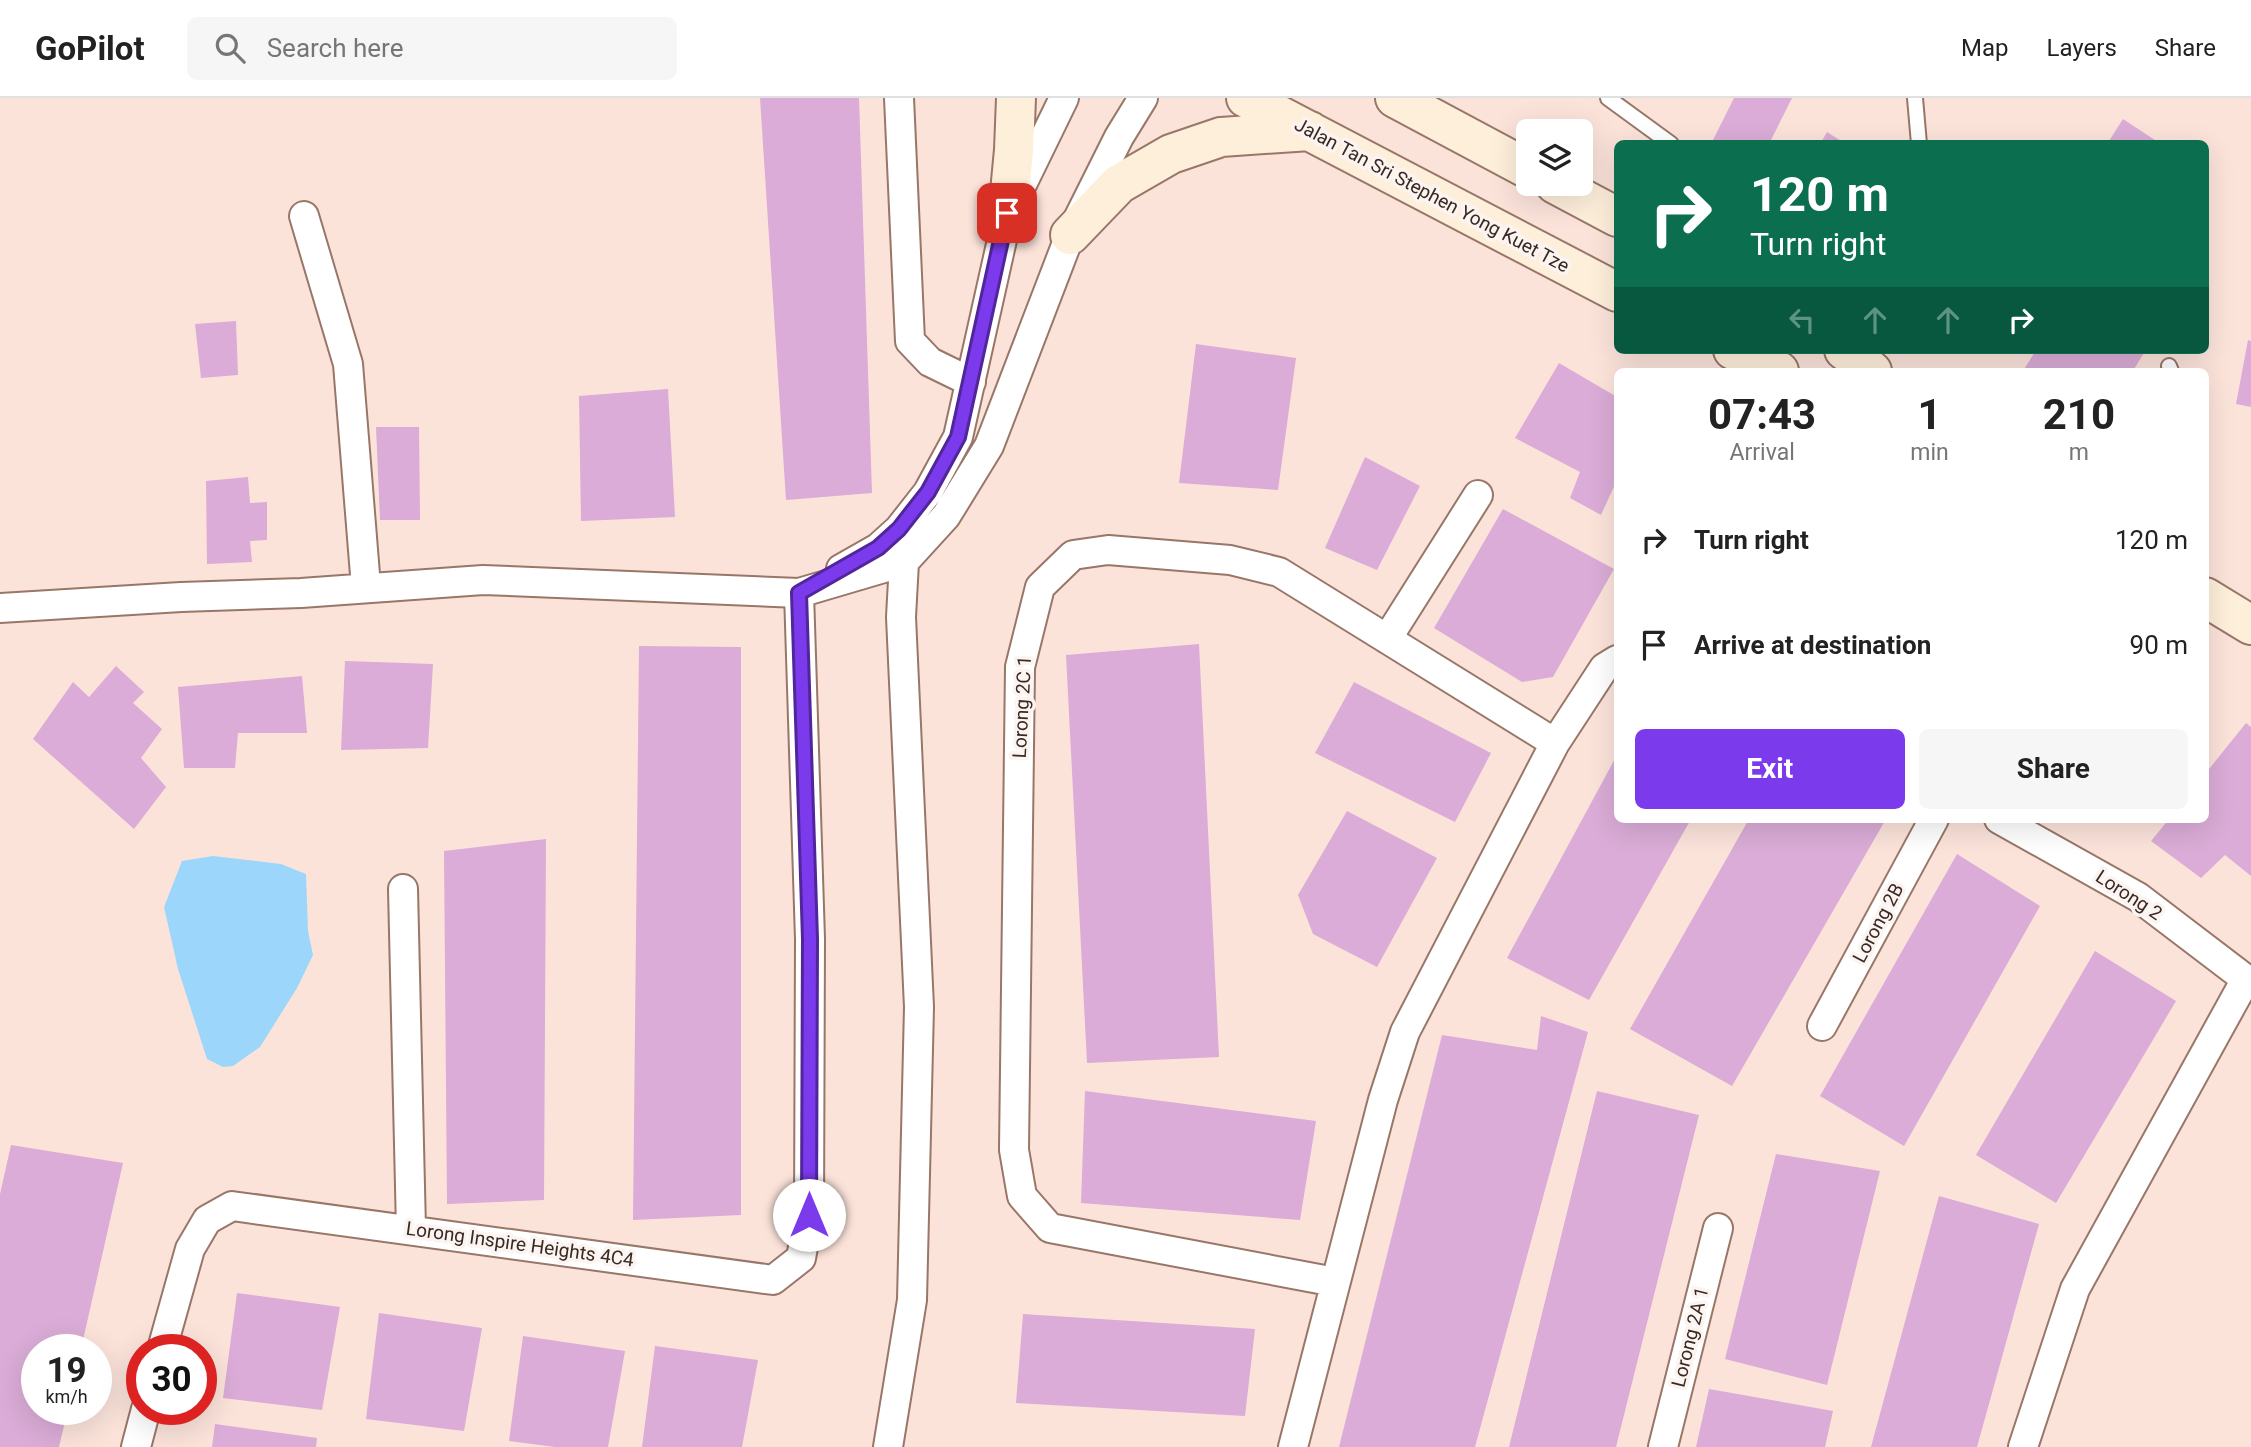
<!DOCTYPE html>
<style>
body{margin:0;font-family:Roboto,sans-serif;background:#f6f6f6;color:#222;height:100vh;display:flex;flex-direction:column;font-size:26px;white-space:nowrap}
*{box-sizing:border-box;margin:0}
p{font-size:23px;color:#767676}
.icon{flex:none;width:38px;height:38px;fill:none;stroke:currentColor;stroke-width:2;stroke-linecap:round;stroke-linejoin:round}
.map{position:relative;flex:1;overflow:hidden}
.panel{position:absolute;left:1614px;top:270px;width:595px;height:455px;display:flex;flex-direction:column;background:#fff;border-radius:10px;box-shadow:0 7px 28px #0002}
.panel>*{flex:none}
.hud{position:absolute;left:1614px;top:42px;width:595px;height:214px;border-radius:10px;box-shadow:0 7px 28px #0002;background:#0b6e4f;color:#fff;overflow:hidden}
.tools{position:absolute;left:1516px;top:21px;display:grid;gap:14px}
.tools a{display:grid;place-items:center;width:77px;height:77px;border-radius:10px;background:#fff;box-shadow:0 7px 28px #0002;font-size:35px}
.speed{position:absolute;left:21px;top:1236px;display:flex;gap:14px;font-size:35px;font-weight:700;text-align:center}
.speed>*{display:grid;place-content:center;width:91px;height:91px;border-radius:50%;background:#fff;box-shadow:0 7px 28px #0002;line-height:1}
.speed small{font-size:18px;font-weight:400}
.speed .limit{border:10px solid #d22;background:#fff;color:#111}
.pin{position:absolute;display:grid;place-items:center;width:60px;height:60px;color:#fff;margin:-30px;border-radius:14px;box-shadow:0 4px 10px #0006}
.me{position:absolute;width:77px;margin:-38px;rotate:0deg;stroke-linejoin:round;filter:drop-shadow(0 0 5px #0008)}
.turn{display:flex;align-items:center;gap:24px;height:147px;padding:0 21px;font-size:32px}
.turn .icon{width:91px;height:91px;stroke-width:2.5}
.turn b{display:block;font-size:49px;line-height:60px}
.lanes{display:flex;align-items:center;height:66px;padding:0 21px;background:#0003;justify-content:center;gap:35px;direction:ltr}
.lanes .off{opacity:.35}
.eta{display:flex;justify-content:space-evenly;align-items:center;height:119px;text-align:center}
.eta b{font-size:42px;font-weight:700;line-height:49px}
.primary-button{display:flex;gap:14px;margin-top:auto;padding:14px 21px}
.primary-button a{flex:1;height:80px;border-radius:10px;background:#7c3aed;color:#fff;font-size:28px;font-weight:700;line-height:80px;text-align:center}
.primary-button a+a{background:#f6f6f6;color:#222}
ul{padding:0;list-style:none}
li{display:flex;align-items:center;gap:21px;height:105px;padding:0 21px}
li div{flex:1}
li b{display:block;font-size:26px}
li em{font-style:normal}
header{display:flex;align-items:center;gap:42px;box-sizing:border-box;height:98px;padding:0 35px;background:#fff;border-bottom:2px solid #e0e0e0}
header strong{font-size:33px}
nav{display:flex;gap:38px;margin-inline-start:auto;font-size:24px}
.search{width:490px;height:63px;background:#f6f6f6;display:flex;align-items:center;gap:18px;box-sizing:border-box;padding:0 24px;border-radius:10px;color:#767676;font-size:26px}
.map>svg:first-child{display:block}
.water{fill:#9dd6fb}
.building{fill:#daacd7}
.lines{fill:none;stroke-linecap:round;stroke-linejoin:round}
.lane-casing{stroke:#987668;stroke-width:18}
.street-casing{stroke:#987668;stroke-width:32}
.secondary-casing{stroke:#987668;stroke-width:42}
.lane{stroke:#fff;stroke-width:14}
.street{stroke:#fff;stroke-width:28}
.secondary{stroke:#feefdb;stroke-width:38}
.route-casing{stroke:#51269a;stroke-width:18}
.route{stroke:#7c3aed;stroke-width:12}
.labels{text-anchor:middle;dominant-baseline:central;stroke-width:7;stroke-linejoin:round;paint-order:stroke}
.street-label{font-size:19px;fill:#382923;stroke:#fcf4f1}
</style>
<header>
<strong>GoPilot</strong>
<div class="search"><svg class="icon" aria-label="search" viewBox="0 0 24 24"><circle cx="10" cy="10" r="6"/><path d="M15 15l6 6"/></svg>Search here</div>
<nav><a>Map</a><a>Layers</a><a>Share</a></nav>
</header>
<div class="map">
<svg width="2251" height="1349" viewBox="0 0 2251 1349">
<rect width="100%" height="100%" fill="#fbe3da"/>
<path class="water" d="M 213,758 L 281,766 L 306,776 L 308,833 L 313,857 L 297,890 L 260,949 L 233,968 L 223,969 L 207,961 L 178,871 L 164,809 L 182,763 Z"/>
<path class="building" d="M 760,0 L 859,0 L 872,395 L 786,402 Z
M 1734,0 L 1792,0 L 1769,46 L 1711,46 Z
M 2123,21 L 2161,46 L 2107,46 Z
M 1827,34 L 1846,46 L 1820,46 Z
M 236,223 L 238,277 L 201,280 L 195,226 Z
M 2248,242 L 2251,243 L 2251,309 L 2236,306 Z
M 1196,246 L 1296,260 L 1278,392 L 1179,385 Z
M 2036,252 L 2144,252 L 2145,253 L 2133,273 L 2023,273 Z
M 1559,265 L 1617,299 L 1617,382 L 1601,417 L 1570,400 L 1580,374 L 1515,340 Z
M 668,291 L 675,419 L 581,423 L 579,298 Z
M 376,329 L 419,329 L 420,422 L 380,422 Z
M 1365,359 L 1420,388 L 1377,472 L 1325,450 Z
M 248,379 L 250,405 L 267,404 L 267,442 L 250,443 L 252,464 L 207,466 L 206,383 Z
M 1503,411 L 1614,471 L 1553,579 L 1522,584 L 1434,530 Z
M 1199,546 L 1219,959 L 1087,965 L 1066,557 Z
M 639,548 L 741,549 L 741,1117 L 633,1122 Z
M 345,563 L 433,566 L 428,650 L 341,652 Z
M 116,568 L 144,594 L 133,605 L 162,631 L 141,660 L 166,689 L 134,731 L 33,641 L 73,584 L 89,599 Z
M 302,578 L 307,635 L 238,635 L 235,670 L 184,670 L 178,589 Z
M 1354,584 L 1491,655 L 1455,724 L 1315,655 Z
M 2246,625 L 2251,629 L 2251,778 L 2225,757 L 2201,780 L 2151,743 L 2169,721 L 2205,721 L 2205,676 Z
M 1617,657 L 1617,721 L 1691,721 L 1589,902 L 1507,860 Z
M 1347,713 L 1437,760 L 1377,869 L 1313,836 L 1298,797 Z
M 1749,721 L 1886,721 L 1732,988 L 1630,931 Z
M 546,741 L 544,1102 L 447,1106 L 444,753 Z
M 1957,756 L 2040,808 L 1904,1048 L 1820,998 Z
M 2095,853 L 2176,903 L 2056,1105 L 1976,1057 Z
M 1541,918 L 1588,934 L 1475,1349 L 1339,1349 L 1442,937 L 1537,952 Z
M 1085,993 L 1316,1023 L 1300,1122 L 1081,1105 Z
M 1597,993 L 1699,1017 L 1616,1349 L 1509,1349 Z
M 11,1047 L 123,1065 L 81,1251 L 37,1251 L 37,1311 L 68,1311 L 59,1349 L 0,1349 L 0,1096 Z
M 1776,1056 L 1880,1073 L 1827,1287 L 1725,1261 Z
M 1939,1098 L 2039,1126 L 1977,1349 L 1871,1349 Z
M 237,1195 L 340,1209 L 322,1312 L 223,1300 Z
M 379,1215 L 482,1230 L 464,1333 L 366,1321 Z
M 1023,1216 L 1255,1231 L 1245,1318 L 1016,1305 Z
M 523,1238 L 625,1253 L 608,1349 L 555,1349 L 509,1343 Z
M 655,1248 L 758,1262 L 742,1349 L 642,1349 Z
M 1709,1291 L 1833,1313 L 1825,1349 L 1696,1349 Z
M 215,1326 L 317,1340 L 316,1349 L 212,1349 Z"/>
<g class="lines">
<defs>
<path id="lane" d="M 1608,0 L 1671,46
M 1915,0 L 1919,46
M 2169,268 L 2171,273"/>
<path id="street" d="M 899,0 L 910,243 L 930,264 L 971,284
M 304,118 L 348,266 L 366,489
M 841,471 L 878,450 L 899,431 L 928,394 L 958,339 L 1008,115 L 1064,0
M 0,510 L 181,499 L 301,495 L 483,482 L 799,495 L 904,464 L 946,418 L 989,348 L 1070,137 L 1119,39 L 1143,0
M 1387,541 L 1478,397
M 1999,721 L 2138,799 L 2251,885
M 403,791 L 411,1131
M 1822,928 L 1934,721
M 1335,1184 L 1050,1130 L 1022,1098 L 1014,1052 L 1020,569 L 1040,489 L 1073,457 L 1108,452 L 1230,462 L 1279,474 L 1555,645
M 162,1251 L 190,1151 L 207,1122 L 232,1108 L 773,1182 L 801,1160 L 809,1117 L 810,841 L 799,495
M 136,1349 L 146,1311
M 888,1349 L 912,1202 L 919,909 L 901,519 L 904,464 L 899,431
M 1293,1349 L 1383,1002 L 1405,934 L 1555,645 L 1604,570 L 1617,562
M 1663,1349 L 1718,1130
M 2023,1349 L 2075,1191 L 2246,881"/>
<path id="secondary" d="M 1246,0 L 1617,194
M 1395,0 L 1528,71
M 1555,86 L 1617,119
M 1008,115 L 1014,52 L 1016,0
M 1070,137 L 1119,86 L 1171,56 L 1221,39 L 1310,33
M 1733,252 L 1779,273
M 1844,252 L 1872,273
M 2205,499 L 2251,527"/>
</defs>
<use href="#lane" class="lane-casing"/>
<use href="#street" class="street-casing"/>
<use href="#secondary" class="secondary-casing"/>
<use href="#lane" class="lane"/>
<use href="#street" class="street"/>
<use href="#secondary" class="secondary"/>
</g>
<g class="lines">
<defs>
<path id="route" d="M 809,1117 L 810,841 L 799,495 L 878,450 L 899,431 L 928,394 L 958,339 L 1007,115"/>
</defs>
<use href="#route" class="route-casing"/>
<use href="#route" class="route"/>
</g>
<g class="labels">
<g class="street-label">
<text transform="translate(1432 97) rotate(28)">Jalan Tan Sri Stephen Yong Kuet Tze</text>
<text transform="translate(1022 609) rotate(-87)">Lorong 2C 1</text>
<text transform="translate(2129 797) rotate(33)">Lorong 2</text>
<text transform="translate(1878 825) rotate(-62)">Lorong 2B</text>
<text transform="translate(520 1146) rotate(8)">Lorong Inspire Heights 4C4</text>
<text transform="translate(1690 1239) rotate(-76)">Lorong 2A 1</text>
</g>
</g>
</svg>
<div class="tools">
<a><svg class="icon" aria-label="layers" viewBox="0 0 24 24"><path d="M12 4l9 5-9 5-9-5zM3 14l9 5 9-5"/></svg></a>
</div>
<div class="speed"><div>19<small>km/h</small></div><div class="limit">30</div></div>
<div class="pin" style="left:1007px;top:115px;background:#d93025"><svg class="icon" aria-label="arrive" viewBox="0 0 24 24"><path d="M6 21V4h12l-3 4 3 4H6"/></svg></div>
<svg class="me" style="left:809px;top:1117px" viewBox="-20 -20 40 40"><circle r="19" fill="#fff"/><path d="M0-13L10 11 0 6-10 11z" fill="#7c3aed"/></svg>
<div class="hud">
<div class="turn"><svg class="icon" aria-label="right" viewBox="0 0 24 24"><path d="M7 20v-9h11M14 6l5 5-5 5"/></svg><div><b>120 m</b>Turn right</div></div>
<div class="lanes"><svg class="icon off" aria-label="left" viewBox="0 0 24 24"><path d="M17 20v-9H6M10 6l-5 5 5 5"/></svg><svg class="icon off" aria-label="ahead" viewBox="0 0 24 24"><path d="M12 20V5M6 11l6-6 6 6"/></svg><svg class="icon off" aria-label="ahead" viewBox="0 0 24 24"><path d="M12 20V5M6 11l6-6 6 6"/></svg><svg class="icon" aria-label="right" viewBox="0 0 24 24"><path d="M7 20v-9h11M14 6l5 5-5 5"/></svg></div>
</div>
<section class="panel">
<div class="eta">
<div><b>07:43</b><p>Arrival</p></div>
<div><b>1</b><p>min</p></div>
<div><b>210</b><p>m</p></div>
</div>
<ul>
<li><svg class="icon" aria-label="right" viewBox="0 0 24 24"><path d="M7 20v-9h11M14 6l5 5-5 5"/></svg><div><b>Turn right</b></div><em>120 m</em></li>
<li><svg class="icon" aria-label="arrive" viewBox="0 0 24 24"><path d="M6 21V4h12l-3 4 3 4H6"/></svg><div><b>Arrive at destination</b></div><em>90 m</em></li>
</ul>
<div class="primary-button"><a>Exit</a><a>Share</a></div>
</section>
</div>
